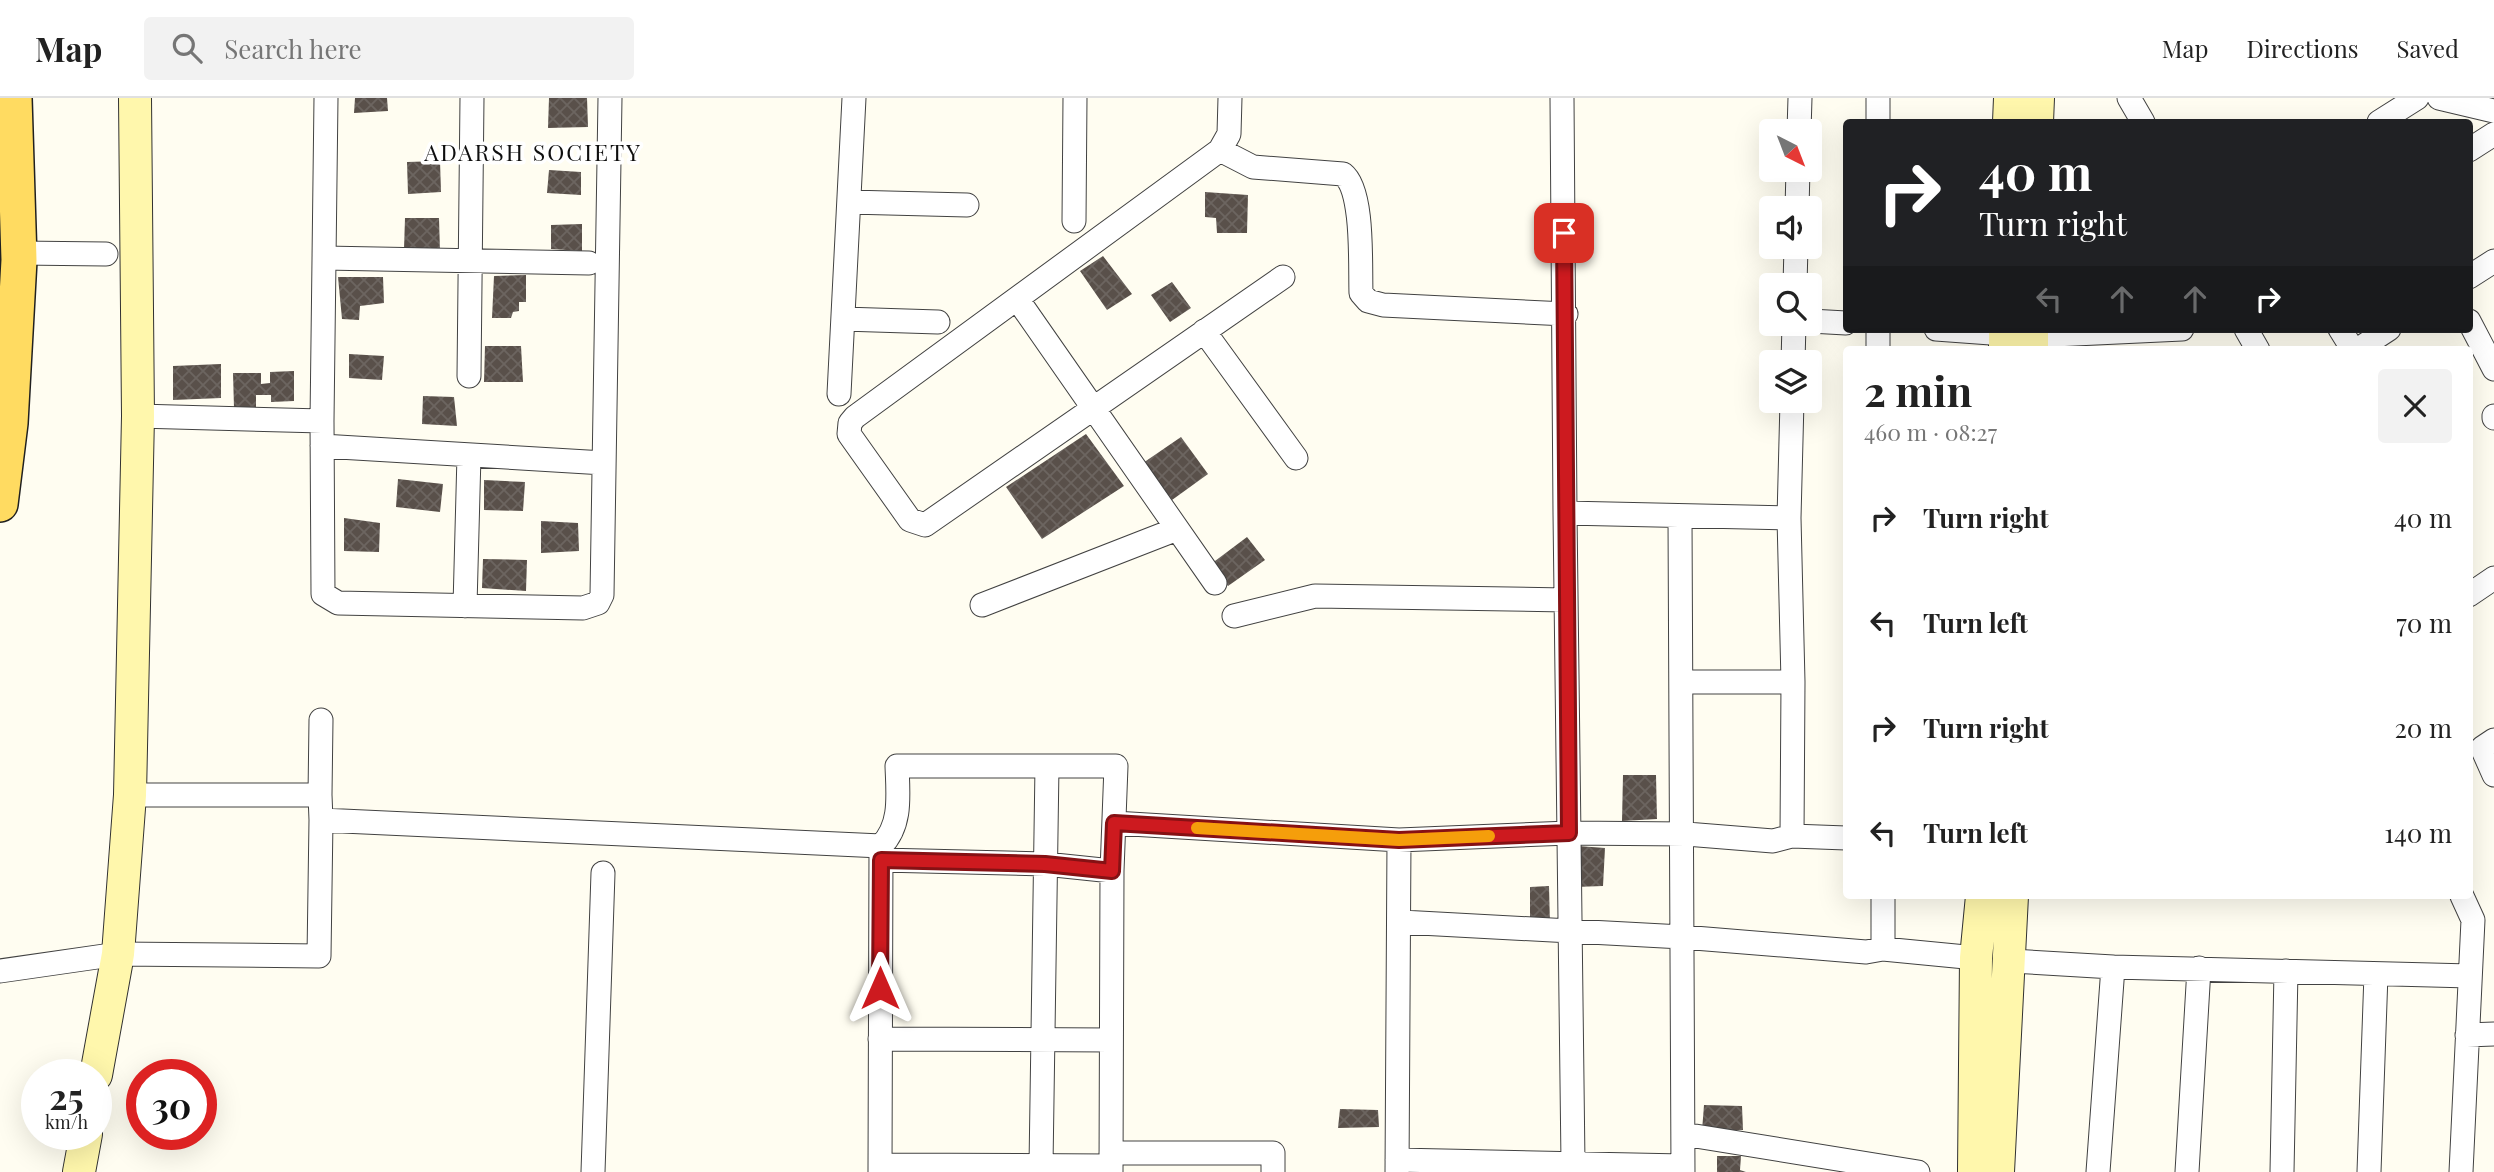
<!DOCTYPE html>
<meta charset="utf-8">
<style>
body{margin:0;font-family:"Playfair Display",serif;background:#f2f2f2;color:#222;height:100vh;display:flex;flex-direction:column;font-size:26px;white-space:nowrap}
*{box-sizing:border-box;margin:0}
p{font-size:23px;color:#767676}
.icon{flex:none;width:38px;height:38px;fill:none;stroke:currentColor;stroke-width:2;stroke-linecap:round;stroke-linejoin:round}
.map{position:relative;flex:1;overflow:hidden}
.details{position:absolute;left:1843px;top:248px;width:630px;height:553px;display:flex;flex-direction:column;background:#fff;border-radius:7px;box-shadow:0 7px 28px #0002}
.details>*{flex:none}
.guide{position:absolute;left:1843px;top:21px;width:630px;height:214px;border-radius:7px;box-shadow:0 7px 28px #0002;background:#202124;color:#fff;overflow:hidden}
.needle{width:46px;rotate:138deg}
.controls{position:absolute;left:1759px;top:21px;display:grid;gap:14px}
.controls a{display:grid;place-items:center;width:63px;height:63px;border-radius:7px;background:#fff;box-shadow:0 7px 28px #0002;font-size:35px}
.speed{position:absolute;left:21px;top:961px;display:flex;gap:14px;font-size:35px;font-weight:700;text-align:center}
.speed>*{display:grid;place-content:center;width:91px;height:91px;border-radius:50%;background:#fff;box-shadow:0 7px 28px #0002;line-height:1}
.speed small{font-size:18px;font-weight:400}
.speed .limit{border:10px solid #d22;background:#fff;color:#111}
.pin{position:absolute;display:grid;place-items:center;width:60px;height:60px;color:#fff;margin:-30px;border-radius:14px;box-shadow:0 4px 10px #0006}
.me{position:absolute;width:77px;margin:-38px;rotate:0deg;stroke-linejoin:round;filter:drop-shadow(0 0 5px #0008)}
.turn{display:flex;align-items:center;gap:24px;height:147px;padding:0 21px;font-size:32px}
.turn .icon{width:91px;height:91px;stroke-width:2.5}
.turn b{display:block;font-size:49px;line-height:60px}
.lanes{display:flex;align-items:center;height:66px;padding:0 21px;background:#0003;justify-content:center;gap:35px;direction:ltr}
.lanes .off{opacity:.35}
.round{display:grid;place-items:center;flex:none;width:74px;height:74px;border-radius:7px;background:#f2f2f2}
.overview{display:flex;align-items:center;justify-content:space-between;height:119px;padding:0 21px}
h1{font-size:42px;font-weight:700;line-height:52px}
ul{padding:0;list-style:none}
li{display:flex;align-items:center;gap:21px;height:105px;padding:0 21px}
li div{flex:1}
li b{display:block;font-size:26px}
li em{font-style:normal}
header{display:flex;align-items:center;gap:42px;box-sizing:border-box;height:98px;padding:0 35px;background:#fff;border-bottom:2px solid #e0e0e0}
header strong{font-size:33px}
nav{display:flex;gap:38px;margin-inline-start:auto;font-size:24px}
.search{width:490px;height:63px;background:#f2f2f2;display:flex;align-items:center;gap:18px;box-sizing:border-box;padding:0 24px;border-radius:7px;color:#767676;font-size:26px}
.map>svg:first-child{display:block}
.building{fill:url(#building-cross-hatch)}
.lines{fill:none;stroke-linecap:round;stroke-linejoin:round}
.street-casing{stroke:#424242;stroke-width:25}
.secondary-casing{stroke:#313131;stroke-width:34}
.primary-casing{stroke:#202020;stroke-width:38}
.street{stroke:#fff;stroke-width:23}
.secondary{stroke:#fff7ac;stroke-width:32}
.primary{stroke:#ffdb61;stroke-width:35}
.route-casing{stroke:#851114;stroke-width:18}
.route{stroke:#cd1a1f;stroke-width:12}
.slow{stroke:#f59e0b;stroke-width:12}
.labels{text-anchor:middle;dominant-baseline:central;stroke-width:7;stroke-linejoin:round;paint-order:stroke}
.neighbourhood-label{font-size:23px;letter-spacing:2px;fill:#0f0f0f;stroke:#fff}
</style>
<header>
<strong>Map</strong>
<div class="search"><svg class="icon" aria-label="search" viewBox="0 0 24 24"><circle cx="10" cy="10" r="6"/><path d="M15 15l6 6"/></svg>Search here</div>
<nav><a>Map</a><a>Directions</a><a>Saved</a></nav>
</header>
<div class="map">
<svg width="2494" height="1074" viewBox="0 0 2494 1074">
<defs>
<pattern id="building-cross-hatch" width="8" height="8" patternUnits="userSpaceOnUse" patternTransform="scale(1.75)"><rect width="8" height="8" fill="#59504a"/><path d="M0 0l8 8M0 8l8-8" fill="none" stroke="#6c6560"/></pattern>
</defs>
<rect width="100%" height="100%" fill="#fffdf1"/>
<path class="building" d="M 355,0 L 387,0 L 388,13 L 354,15 Z
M 549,0 L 587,0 L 588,29 L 548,30 Z
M 440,63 L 441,94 L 408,96 L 407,64 Z
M 549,72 L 581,74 L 581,97 L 547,95 Z
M 1205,94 L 1248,97 L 1247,135 L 1217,135 L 1216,120 L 1205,119 Z
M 405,120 L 439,120 L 440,153 L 404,151 Z
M 582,126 L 582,153 L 551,151 L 551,127 Z
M 1103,158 L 1132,196 L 1107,212 L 1080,173 Z
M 526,177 L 526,204 L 519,204 L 519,213 L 513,214 L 511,220 L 492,220 L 494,178 Z
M 338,179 L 383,179 L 384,205 L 360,208 L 359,222 L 342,221 Z
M 1172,184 L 1191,210 L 1170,224 L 1151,197 Z
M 485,248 L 521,248 L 523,284 L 484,284 Z
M 349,256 L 384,258 L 382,282 L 349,280 Z
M 221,266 L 221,300 L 173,302 L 173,268 Z
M 294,273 L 294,303 L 271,304 L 271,297 L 256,297 L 256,309 L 234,310 L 233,275 L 261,275 L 261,286 L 270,285 L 270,274 Z
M 423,298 L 454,299 L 457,328 L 422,326 Z
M 1086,336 L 1124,388 L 1042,441 L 1006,389 Z
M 1181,339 L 1208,376 L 1172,402 L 1143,365 Z
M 398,381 L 443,386 L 440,414 L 396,409 Z
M 484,382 L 525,384 L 523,413 L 484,412 Z
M 344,420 L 380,425 L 379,454 L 344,453 Z
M 541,423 L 578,425 L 579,453 L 541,455 Z
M 1247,439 L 1265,462 L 1228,488 L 1211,466 Z
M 483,461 L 527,462 L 526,493 L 482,490 Z
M 1623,677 L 1656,677 L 1657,721 L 1622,723 Z
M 1578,748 L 1605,750 L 1603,788 L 1575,789 Z
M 1549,788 L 1550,827 L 1530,826 L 1530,789 Z
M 1704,1007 L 1742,1008 L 1743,1032 L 1702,1033 Z
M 1340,1011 L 1378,1012 L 1379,1029 L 1338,1030 Z
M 1717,1058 L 1741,1058 L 1740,1072 L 1746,1074 L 1717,1074 Z"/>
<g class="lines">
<defs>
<path id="street" d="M 326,0 L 322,323 L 323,496 L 338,505 L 583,510 L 598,505 L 602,497 L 610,0
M 1230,0 L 1229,36 L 1220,52 L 855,319 L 850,325 L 849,336 L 910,422 L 925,427 L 1283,179
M 1562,0 L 1565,415 L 1789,420 L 1792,303
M 1878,0 L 1878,24
M 2129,0 L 2143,24
M 2439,0 L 2494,13
M 2379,24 L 2417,0
M 1799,33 L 1800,0
M 1220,52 L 1253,69 L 1343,76 C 1364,92 1360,167 1361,195 L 1368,203 L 1383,207 L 1566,216
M 2469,52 L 2494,36
M 849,104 L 967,107
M 1797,110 L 1798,72
M 1074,123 L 1075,0
M 19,155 L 106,156
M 324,160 L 589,165
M 2469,179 L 2494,163
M 1795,187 L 1796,149
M 1018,202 L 1215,485
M 843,221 L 938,224
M 1810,223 L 1846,225
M 2469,223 L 2494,271
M 1936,231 L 2032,238 L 2182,231
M 2246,231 L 2258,252
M 2340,231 L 2353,252
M 1204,233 L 1296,360
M 1878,252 L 1878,231
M 2357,252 L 2389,231
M 1793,264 L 1794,226
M 469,278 L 472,0
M 839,296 L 854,0
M 138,318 L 322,323
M 2494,318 L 2494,320
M 322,348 L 604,365
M 1565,415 L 1573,1065
M 1680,420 L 1683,1074
M 1789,420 L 1793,584 L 1792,738
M 2469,497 L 2494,480
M 982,507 L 1177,431
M 465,508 L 469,357
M 1234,518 L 1315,498 L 1566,502
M 1681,584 L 1793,584
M 2494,642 L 2482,650 L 2494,677
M 130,697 L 320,697 L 321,722 L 881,748 L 880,1074
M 320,697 L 321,622
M 1114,725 L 1399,742 L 1569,735 L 1686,736 L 1773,743 L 1792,738 L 1846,740
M 881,748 C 902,727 898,697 897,668 L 1116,668 L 1112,773 L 1111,1074
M 881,762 L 1045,766 L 1112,773
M 1401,824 L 1682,839 L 1866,854 L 1883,851 L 1976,860
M 1883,851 L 1883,798
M 2011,863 L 2113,869 L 2470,878
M 0,873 L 118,856 L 319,858 L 321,722
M 2467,937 L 2494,936
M 880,941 L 1111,942
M 1683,1036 L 1918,1074
M 1111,1055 L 1273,1055 L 1273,1074
M 1397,1062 L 1683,1068
M 880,1067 L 1111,1068
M 1041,1068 L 1047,668
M 593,1074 L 603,775
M 1397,1074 L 1399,742
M 2098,1074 L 2113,869
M 2187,1074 L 2199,870
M 2282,1074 L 2286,873
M 2369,1074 L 2376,876
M 2461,1074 L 2473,822 L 2462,798"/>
<path id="secondary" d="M 2009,24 L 2010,0
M 2037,24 L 2038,0
M 2005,252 L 2005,231
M 2032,252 L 2032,231
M 96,977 L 118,856 L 130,697 L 138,318 L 135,0
M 79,1074 L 86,1036
M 1974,1074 L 1976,860 L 1982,798
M 1998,1074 L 2012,798"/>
<path id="primary" d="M 0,406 L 10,325 L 19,162 L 14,0"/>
</defs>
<use href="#street" class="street-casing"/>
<use href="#secondary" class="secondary-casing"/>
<use href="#primary" class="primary-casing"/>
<use href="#street" class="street"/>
<use href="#secondary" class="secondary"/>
<use href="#primary" class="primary"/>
</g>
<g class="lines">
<defs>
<path id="route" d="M 880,890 L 881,762 L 1045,766 L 1112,773 L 1114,725 L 1399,742 L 1569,735 L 1564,135"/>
</defs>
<use href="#route" class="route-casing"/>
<use href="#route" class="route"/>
<path class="slow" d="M 1197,730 L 1399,742 L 1489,738"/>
</g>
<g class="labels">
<g class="neighbourhood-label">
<text x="533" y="53">ADARSH SOCIETY</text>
</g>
</g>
</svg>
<div class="controls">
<a><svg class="needle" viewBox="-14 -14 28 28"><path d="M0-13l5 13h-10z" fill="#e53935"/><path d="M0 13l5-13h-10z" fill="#767676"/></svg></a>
<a><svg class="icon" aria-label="sound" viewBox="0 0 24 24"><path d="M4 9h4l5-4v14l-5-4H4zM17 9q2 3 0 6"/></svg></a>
<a><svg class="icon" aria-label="search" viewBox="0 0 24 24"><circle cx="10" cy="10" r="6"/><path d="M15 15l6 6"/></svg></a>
<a><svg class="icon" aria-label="layers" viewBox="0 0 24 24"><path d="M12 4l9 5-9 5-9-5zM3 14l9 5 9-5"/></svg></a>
</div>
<div class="speed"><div>25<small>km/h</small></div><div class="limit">30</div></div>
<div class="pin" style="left:1564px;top:135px;background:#d93025"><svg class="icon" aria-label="arrive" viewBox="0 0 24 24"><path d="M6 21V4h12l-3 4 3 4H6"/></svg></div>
<svg class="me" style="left:880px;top:890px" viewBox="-20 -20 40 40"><path d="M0-17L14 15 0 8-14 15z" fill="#cd1a1f" stroke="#fff" stroke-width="4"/></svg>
<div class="guide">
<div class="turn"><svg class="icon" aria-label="right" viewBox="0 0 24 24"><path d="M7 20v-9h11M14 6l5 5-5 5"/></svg><div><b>40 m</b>Turn right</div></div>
<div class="lanes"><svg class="icon off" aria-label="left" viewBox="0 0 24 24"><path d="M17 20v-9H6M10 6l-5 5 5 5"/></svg><svg class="icon off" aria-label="ahead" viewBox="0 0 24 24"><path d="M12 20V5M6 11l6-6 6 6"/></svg><svg class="icon off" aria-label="ahead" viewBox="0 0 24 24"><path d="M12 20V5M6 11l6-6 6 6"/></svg><svg class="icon" aria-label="right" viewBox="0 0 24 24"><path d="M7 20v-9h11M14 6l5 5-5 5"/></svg></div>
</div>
<section class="details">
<div class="overview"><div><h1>2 min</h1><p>460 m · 08:27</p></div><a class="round"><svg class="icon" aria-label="close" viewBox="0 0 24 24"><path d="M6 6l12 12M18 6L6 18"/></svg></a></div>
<ul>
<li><svg class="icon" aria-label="right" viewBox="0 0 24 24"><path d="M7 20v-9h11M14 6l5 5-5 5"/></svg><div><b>Turn right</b></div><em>40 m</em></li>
<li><svg class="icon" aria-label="left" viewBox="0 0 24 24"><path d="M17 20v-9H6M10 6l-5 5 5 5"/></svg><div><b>Turn left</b></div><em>70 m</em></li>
<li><svg class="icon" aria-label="right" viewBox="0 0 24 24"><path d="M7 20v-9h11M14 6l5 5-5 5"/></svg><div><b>Turn right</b></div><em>20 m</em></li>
<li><svg class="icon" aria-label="left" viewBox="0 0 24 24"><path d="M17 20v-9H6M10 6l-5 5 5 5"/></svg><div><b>Turn left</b></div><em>140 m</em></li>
</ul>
</section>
</div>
